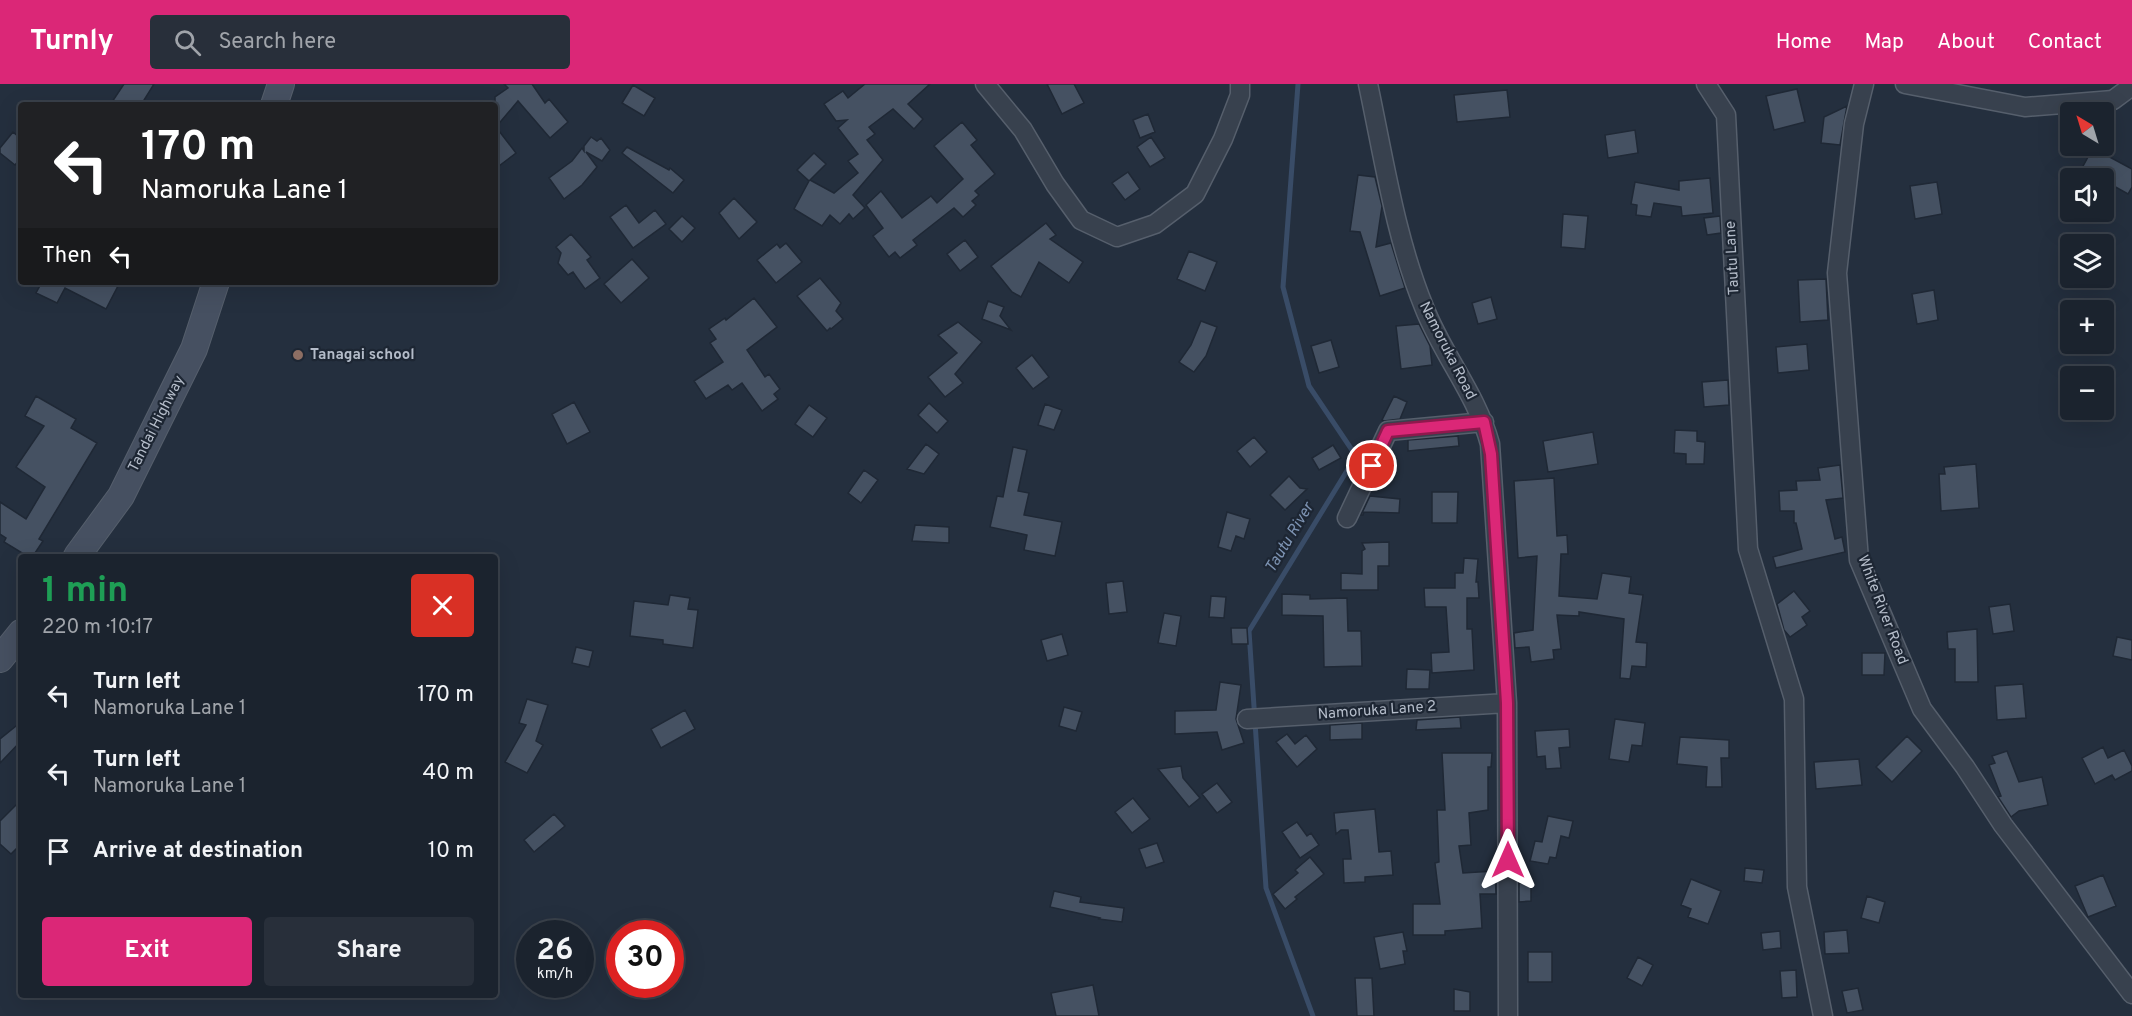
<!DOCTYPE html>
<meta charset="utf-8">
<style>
body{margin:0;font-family:Overpass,sans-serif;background:#282f3a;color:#f1f3f6;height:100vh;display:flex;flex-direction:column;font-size:22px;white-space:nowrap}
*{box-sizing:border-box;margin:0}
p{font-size:20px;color:#a0a4aa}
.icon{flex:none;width:33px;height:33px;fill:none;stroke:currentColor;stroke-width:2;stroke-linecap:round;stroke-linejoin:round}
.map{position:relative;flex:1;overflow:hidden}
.panel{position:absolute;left:18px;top:470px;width:480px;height:444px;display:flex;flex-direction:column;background:#1b232e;border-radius:6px;box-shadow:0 6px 24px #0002,0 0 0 2px #39404a}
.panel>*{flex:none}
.hud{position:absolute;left:18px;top:18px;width:480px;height:183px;border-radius:6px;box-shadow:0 6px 24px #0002,0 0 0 2px #39404a;background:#202124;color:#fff;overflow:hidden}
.needle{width:39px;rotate:322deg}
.controls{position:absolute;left:2060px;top:18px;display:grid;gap:12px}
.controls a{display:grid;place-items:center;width:54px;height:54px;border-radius:6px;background:#1b232e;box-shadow:0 6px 24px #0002,0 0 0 2px #39404a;font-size:30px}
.speed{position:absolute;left:516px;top:836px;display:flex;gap:12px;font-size:30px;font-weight:700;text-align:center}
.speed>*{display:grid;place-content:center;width:78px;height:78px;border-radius:50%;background:#1b232e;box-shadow:0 6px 24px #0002,0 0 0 2px #39404a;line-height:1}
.speed small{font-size:15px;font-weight:400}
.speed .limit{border:9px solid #d22;background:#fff;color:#111}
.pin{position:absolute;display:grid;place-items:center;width:51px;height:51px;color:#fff;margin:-26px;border:3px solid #fff;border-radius:50%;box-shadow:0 2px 6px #0007}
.me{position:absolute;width:66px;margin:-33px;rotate:0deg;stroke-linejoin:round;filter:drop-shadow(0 0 4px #0008)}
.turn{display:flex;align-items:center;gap:21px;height:126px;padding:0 24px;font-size:27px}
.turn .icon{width:78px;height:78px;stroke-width:2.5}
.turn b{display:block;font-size:42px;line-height:51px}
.then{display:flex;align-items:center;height:57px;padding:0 24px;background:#0003;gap:12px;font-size:22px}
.round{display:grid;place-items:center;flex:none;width:63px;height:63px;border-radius:6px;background:#282f3a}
.head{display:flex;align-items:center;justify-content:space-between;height:102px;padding:0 24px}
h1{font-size:36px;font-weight:700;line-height:45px;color:#1e9e55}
.primary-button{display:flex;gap:12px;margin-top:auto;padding:12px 24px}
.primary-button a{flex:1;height:69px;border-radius:6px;background:#db2777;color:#fff;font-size:24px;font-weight:700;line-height:69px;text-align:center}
.primary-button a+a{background:#282f3a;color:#f1f3f6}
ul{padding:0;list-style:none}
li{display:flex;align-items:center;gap:18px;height:78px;padding:0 24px}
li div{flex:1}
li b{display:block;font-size:22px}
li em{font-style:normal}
header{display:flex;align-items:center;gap:36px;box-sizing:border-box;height:84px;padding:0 30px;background:#db2777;color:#fff}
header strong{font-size:28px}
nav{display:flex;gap:33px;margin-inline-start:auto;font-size:21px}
.search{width:420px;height:54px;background:#282f3a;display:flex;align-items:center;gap:15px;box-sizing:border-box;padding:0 21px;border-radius:6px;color:#a0a4aa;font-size:22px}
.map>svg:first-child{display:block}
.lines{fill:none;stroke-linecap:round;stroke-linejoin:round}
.stream{stroke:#394c67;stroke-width:5}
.building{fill:#455162;stroke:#1f2835;stroke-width:1.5}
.minor-casing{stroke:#565f6c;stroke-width:21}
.secondary-casing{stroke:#565f6c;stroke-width:28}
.minor{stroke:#38414e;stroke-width:18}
.secondary{stroke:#465061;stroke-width:26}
.route-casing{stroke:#8e194d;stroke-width:15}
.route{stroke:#db2777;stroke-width:10}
.education-dot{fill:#8d6e63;stroke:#1d2633;stroke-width:2}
.labels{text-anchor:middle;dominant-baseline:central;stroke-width:4.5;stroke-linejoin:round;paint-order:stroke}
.street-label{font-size:15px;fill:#b4bcc9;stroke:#1d2633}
.poi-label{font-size:15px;font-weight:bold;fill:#b4bcc9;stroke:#1d2633;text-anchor:start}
.water-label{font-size:16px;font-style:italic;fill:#7c92b1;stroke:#1d2633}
</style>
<header>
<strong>Turnly</strong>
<div class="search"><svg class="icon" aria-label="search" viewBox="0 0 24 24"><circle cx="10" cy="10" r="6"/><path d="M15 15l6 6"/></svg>Search here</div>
<nav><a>Home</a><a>Map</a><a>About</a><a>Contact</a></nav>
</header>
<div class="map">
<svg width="2132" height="932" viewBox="0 0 2132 932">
<rect width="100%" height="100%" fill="#242f3e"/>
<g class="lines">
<path class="stream" d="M 1298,0 L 1283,203 L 1309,302 L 1356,372 L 1249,547 L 1266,804 L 1313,932"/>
</g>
<path class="building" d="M 124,0 L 154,0 L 141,21 L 110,21 Z
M 504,0 L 532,0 L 545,19 L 549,15 L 568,38 L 550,54 L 518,17 L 496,43 L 516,69 L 495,85 L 495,13 L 508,4 Z
M 865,0 L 930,0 L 908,20 L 923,35 L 914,45 L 893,25 L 869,43 L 875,50 L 867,56 L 883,76 L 853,111 L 865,124 L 853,135 L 849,130 L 840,140 L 830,131 L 822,142 L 794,125 L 809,97 L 797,86 L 814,69 L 826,80 L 810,96 L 834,109 L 858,89 L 848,77 L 858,70 L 838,44 L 847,36 L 836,37 L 824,20 L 843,7 L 848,14 Z
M 1047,0 L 1074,0 L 1084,19 L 1062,30 Z
M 633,1 L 655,14 L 644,32 L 622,19 Z
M 1797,5 L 1805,38 L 1774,46 L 1766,12 Z
M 1507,6 L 1510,33 L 1457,38 L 1454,11 Z
M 1847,22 L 1840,61 L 1821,59 L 1824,33 Z
M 1148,30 L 1155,48 L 1140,54 L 1133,36 Z
M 962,38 L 977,56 L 971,61 L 995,90 L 975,107 L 979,111 L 972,117 L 976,121 L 963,133 L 954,124 L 913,156 L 917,161 L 900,174 L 895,168 L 889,173 L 873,152 L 883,144 L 866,121 L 881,107 L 902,134 L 931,112 L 937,119 L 963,95 L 934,62 Z
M 1635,46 L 1638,69 L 1608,74 L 1605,51 Z
M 13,48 L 21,55 L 21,74 L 15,81 L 0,69 L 0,64 Z
M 591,53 L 597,57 L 601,54 L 610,66 L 602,77 L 586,68 L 597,83 L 582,101 L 564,115 L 549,94 L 572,77 L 582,64 L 584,67 L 584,62 Z
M 1151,53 L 1165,74 L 1150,83 L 1137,63 Z
M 627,63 L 669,86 L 670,84 L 684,96 L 673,109 L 622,69 Z
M 2093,64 L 2132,85 L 2132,103 L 2128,110 L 2103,96 L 2103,94 L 2082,84 Z
M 1128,88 L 1140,105 L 1125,116 L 1112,99 Z
M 1358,91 L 1375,93 L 1382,122 L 1376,163 L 1391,159 L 1405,204 L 1380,212 L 1360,148 L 1350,147 Z
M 1710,94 L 1713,129 L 1682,132 L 1681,123 L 1654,119 L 1651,133 L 1636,131 L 1637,121 L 1631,120 L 1635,98 L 1679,106 L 1679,97 Z
M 1937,98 L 1942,130 L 1915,135 L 1910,102 Z
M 734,114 L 757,138 L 739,155 L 719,129 Z
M 626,121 L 639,139 L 655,126 L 666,140 L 633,164 L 610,133 Z
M 1563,130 L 1588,132 L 1585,165 L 1561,163 Z
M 682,132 L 695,144 L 682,158 L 669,145 Z
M 1720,132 L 1721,149 L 1707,151 L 1704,134 Z
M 1046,139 L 1056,151 L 1050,155 L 1083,178 L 1069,199 L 1039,178 L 1021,213 L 1012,208 L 991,182 Z
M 571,150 L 591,173 L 587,176 L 600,194 L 585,205 L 573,188 L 568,191 L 558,179 L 561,169 L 556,163 Z
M 965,156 L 978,173 L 960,187 L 947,170 Z
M 786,159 L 802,178 L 776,199 L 757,176 L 777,160 L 780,164 Z
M 1189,167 L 1217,178 L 1205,207 L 1177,195 Z
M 632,175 L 649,194 L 621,219 L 604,200 Z
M 820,194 L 841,219 L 836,227 L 843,235 L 831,245 L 830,244 L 827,247 L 797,212 Z
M 1826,195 L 1828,236 L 1800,238 L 1798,196 Z
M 42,198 L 120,198 L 106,225 L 65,204 L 57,219 L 36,209 Z
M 1934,206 L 1938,236 L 1917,240 L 1912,210 Z
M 1491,213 L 1497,235 L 1478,240 L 1472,219 Z
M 754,214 L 777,243 L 747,266 L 765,293 L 769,290 L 780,305 L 774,310 L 778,315 L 762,327 L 742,299 L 732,306 L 728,301 L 706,315 L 694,297 L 723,278 L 710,259 L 716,255 L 709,245 L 725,234 L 726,236 Z
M 988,217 L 1004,223 L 1000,232 L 1011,246 L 982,235 Z
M 1201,237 L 1217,243 L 1206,272 L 1194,288 L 1179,278 L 1191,261 Z
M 958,238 L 982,258 L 955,290 L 963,299 L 945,313 L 928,293 L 957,269 L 938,251 Z
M 1419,240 L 1430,262 L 1432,281 L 1401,285 L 1396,242 Z
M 1331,256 L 1339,283 L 1319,289 L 1311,262 Z
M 1807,260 L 1809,286 L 1778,289 L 1776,263 Z
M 1032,271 L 1049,293 L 1033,305 L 1016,284 Z
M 1728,296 L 1729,321 L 1704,323 L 1702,298 Z
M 36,312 L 76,335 L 71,344 L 97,359 L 39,455 L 43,457 L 33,472 L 27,472 L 4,458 L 6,454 L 0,450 L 0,418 L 26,435 L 45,403 L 16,383 L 44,342 L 25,332 Z
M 1394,312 L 1407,318 L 1400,335 L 1384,337 L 1382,336 Z
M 574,318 L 590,348 L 567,360 L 552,330 Z
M 929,319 L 948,337 L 937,349 L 918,331 Z
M 1045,320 L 1062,326 L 1054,346 L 1038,341 Z
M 809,321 L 827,334 L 813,353 L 795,340 Z
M 1675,346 L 1697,347 L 1697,357 L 1705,358 L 1704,380 L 1686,380 L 1686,370 L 1674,369 Z
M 1593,348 L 1598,380 L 1548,388 L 1543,357 Z
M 1458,352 L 1459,362 L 1408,367 L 1408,356 Z
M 1254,353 L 1267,368 L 1250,383 L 1237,367 Z
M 926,360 L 939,370 L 924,390 L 907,385 Z
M 1333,361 L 1341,374 L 1319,386 L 1312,374 Z
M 1013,363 L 1027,366 L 1018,407 L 1029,409 L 1024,431 L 1062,438 L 1055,472 L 1024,466 L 1027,451 L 990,443 L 997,412 L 1003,413 Z
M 1976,380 L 1979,424 L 1941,427 L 1939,390 L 1945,390 L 1944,383 Z
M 1840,381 L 1843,414 L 1826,416 L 1835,455 L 1842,453 L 1845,468 L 1776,484 L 1773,473 L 1802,465 L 1796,439 L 1794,439 L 1794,427 L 1780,427 L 1779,407 L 1797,406 L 1796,397 L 1820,396 L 1818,384 Z
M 864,386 L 878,396 L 861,419 L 848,409 Z
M 1289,392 L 1300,404 L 1307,405 L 1285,426 L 1270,411 Z
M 1554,394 L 1557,452 L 1567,451 L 1568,470 L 1561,470 L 1559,512 L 1597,515 L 1602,489 L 1631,493 L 1629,509 L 1643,511 L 1636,558 L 1647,559 L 1646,583 L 1632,582 L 1630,595 L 1620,594 L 1624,535 L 1579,528 L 1579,532 L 1557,531 L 1561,565 L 1553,566 L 1554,575 L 1531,578 L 1529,563 L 1515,564 L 1514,549 L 1533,546 L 1537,472 L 1518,474 L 1514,397 Z
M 1432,408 L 1458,408 L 1457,439 L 1432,439 Z
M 1370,412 L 1400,415 L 1399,429 L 1364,428 L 1363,431 L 1361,431 Z
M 1227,428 L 1250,435 L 1244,455 L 1236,452 L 1231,467 L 1218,463 Z
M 915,441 L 949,443 L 949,459 L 912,457 Z
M 1389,458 L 1389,482 L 1378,482 L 1378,506 L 1341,506 L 1341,489 L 1362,490 L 1362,467 L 1365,465 L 1362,459 Z
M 1464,474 L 1478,475 L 1476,498 L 1478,498 L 1479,514 L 1467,514 L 1467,545 L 1472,545 L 1474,586 L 1432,589 L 1431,569 L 1449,568 L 1446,523 L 1425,523 L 1424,504 L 1455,504 L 1455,489 L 1463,489 Z
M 1123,497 L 1127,528 L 1109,530 L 1106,499 Z
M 1794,507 L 1810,527 L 1802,533 L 1807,541 L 1790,553 L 1784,546 L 1777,520 Z
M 1282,510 L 1310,511 L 1310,515 L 1347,514 L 1348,547 L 1361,547 L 1362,582 L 1324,583 L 1323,532 L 1282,531 Z
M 670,511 L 690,514 L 688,525 L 698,526 L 693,564 L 663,560 L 663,556 L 630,552 L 634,517 L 668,521 Z
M 1211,512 L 1226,513 L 1224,534 L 1209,533 Z
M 2010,520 L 2014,547 L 1993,550 L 1989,523 Z
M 1164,529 L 1181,532 L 1176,562 L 1158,559 Z
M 1231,544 L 1247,544 L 1248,560 L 1232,560 Z
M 1977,545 L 1978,598 L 1955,598 L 1955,565 L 1948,565 L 1947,548 Z
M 1062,550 L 1068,571 L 1047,577 L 1041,556 Z
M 2117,553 L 2132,556 L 2132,576 L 2113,572 Z
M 576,563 L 593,567 L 589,583 L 572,579 Z
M 1862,569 L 1885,569 L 1884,591 L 1862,591 Z
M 1407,585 L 1430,586 L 1429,605 L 1406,605 Z
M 1220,598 L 1241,601 L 1236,635 L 1244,659 L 1222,666 L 1217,648 L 1175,650 L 1175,627 L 1216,626 Z
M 2023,600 L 2026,634 L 1997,636 L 1995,602 Z
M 527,615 L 548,621 L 536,657 L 543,661 L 527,689 L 505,678 L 526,641 L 519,639 Z
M 1064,623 L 1082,628 L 1076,647 L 1059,642 Z
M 685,626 L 695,645 L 661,664 L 651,645 Z
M 1460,633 L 1461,644 L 1416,646 L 1417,636 Z
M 1615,635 L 1645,639 L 1642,662 L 1632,661 L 1629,678 L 1609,675 Z
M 21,638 L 21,657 L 0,679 L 0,655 Z
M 1362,639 L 1362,655 L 1330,656 L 1330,641 Z
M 1569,645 L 1570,663 L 1559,664 L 1561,684 L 1546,685 L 1545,672 L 1537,673 L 1535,647 Z
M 1287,650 L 1295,660 L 1306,651 L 1317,665 L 1297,683 L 1276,658 Z
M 1907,652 L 1922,667 L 1892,698 L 1876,683 Z
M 1680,653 L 1729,656 L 1729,674 L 1721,674 L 1722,703 L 1706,703 L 1707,683 L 1677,680 Z
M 2103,663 L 2108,674 L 2124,666 L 2132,682 L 2132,687 L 2115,696 L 2112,691 L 2095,700 L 2082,674 Z
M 2007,667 L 2019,698 L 2042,693 L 2048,721 L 2019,727 L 2011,733 L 1998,713 L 2001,712 L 1989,681 L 1995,679 L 1992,672 Z
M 1442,669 L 1492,669 L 1491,683 L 1488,683 L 1488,726 L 1469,729 L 1471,761 L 1459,762 L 1463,789 L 1495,787 L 1496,810 L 1480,810 L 1482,844 L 1445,847 L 1445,851 L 1413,851 L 1413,820 L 1440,820 L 1435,779 L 1439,778 L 1437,726 L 1445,726 Z
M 1859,675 L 1862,701 L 1816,705 L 1814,678 Z
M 1181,682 L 1183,694 L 1200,714 L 1189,723 L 1158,685 Z
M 1217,699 L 1232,718 L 1217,729 L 1202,710 Z
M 1133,714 L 1150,735 L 1132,749 L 1115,728 Z
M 21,716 L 21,760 L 11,770 L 0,760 L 0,737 Z
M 1375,725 L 1379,768 L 1391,767 L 1393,791 L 1365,793 L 1365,798 L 1344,799 L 1343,775 L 1351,775 L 1348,746 L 1341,746 L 1336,750 L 1334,729 Z
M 554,730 L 565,742 L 534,768 L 524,756 Z
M 1548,732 L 1573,737 L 1569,754 L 1561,752 L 1556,774 L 1550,773 L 1548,780 L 1530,777 L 1535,757 L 1542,758 Z
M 1297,738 L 1307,752 L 1311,749 L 1319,761 L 1300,774 L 1282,748 Z
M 1157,759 L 1164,778 L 1146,784 L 1139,765 Z
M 1310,773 L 1324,790 L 1295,813 L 1297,815 L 1285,825 L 1273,810 L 1298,789 L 1295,786 Z
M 1745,784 L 1764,786 L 1762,799 L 1744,797 Z
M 2103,791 L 2116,822 L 2088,833 L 2075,802 Z
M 1691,795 L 1721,807 L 1708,840 L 1688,833 L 1691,825 L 1681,821 Z
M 1519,799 L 1531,799 L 1531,817 L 1519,818 Z
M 1054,807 L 1081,813 L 1080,818 L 1124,824 L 1122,838 L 1099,835 L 1100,834 L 1050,823 Z
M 1867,812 L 1885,818 L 1879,839 L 1861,834 Z
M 1847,846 L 1849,869 L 1825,870 L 1824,848 Z
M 1780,847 L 1781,864 L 1763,866 L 1761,849 Z
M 1403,848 L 1407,867 L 1403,867 L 1405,880 L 1380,885 L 1374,853 Z
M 1528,868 L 1552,868 L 1552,898 L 1528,898 Z
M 1638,873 L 1653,881 L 1642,902 L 1627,894 Z
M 1796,886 L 1797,913 L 1782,914 L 1780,887 Z
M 1355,894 L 1372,894 L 1374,932 L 1357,932 Z
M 1093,901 L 1099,932 L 1056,932 L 1051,909 Z
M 1858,904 L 1863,926 L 1847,929 L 1842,907 Z
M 1454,905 L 1470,908 L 1470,927 L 1454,927 Z"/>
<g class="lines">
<defs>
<path id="minor" d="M 985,0 L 1023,46 L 1055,100 L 1081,136 L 1117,153 L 1155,140 L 1195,110 L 1223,55 L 1240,11 L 1240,0
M 1368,0 C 1384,75 1395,152 1424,223 C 1442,270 1477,311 1490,360 L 1507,619 L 1508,932
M 1706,0 L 1726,31 L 1748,465 L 1794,615 L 1797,803 L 1823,932
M 1864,0 L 1854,40 L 1837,189 L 1859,476 L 1922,625 L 1965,683 L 2003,741 L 2132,910
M 1905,0 L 2025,23 L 2113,16 L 2132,2
M 1347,434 L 1388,347 L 1484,338
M 1247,635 L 1507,619"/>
<path id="secondary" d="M 274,21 L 281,0
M 77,472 L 121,412 L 194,265 L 216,198
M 0,575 L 21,549"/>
</defs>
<use href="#minor" class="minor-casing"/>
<use href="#secondary" class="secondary-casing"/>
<use href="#minor" class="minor"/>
<use href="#secondary" class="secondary"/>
</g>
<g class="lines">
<defs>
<path id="route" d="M 1372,382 L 1388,347 L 1484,338 L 1491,370 L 1507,619 L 1508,776"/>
</defs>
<use href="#route" class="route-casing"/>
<use href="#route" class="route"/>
</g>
<circle class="education-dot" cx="298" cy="271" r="6"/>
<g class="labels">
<g class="street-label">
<text transform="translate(1733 174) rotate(-93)">Tautu Lane</text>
<text transform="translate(1447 267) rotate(63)">Namoruka Road</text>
<text transform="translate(157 340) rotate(-63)">Tandai Highway</text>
<text transform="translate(1882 526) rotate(69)">White River Road</text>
<text transform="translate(1377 627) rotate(-4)">Namoruka Lane 2</text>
</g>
<g class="poi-label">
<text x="310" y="271">Tanagai school</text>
</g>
<g class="water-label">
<text transform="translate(1290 454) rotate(-59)">Tautu River</text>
</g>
</g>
</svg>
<div class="controls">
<a><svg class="needle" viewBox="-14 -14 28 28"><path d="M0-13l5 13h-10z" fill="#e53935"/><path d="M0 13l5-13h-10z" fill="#a0a4aa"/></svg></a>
<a><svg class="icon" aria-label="sound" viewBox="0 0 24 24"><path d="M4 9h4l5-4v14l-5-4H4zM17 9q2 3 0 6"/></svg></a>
<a><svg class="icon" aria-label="layers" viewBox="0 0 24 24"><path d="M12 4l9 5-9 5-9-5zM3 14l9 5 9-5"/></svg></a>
<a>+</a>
<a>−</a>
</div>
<div class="speed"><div>26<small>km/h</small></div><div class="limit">30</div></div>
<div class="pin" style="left:1372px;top:382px;background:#d93025"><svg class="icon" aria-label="arrive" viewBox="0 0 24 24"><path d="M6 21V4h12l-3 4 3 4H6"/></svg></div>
<svg class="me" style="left:1508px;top:776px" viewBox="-20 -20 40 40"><path d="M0-17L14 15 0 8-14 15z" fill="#db2777" stroke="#fff" stroke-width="4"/></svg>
<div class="hud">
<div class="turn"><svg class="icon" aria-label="left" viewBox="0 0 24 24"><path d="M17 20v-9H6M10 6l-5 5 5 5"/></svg><div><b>170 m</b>Namoruka Lane 1</div></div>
<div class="then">Then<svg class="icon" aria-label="left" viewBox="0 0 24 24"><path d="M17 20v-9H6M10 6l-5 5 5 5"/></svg></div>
</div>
<section class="panel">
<div class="head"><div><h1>1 min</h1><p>220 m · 10:17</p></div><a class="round" style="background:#d93025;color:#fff"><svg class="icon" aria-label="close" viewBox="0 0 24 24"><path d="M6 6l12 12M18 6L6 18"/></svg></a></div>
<ul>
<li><svg class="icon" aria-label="left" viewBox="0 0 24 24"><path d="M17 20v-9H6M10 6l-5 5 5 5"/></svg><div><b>Turn left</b><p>Namoruka Lane 1</p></div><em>170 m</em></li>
<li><svg class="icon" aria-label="left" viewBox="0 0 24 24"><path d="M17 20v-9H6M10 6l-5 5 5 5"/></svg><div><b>Turn left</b><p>Namoruka Lane 1</p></div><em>40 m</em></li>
<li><svg class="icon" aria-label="arrive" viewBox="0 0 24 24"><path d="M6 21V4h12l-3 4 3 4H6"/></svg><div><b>Arrive at destination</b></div><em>10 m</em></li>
</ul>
<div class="primary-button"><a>Exit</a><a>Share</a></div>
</section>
</div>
